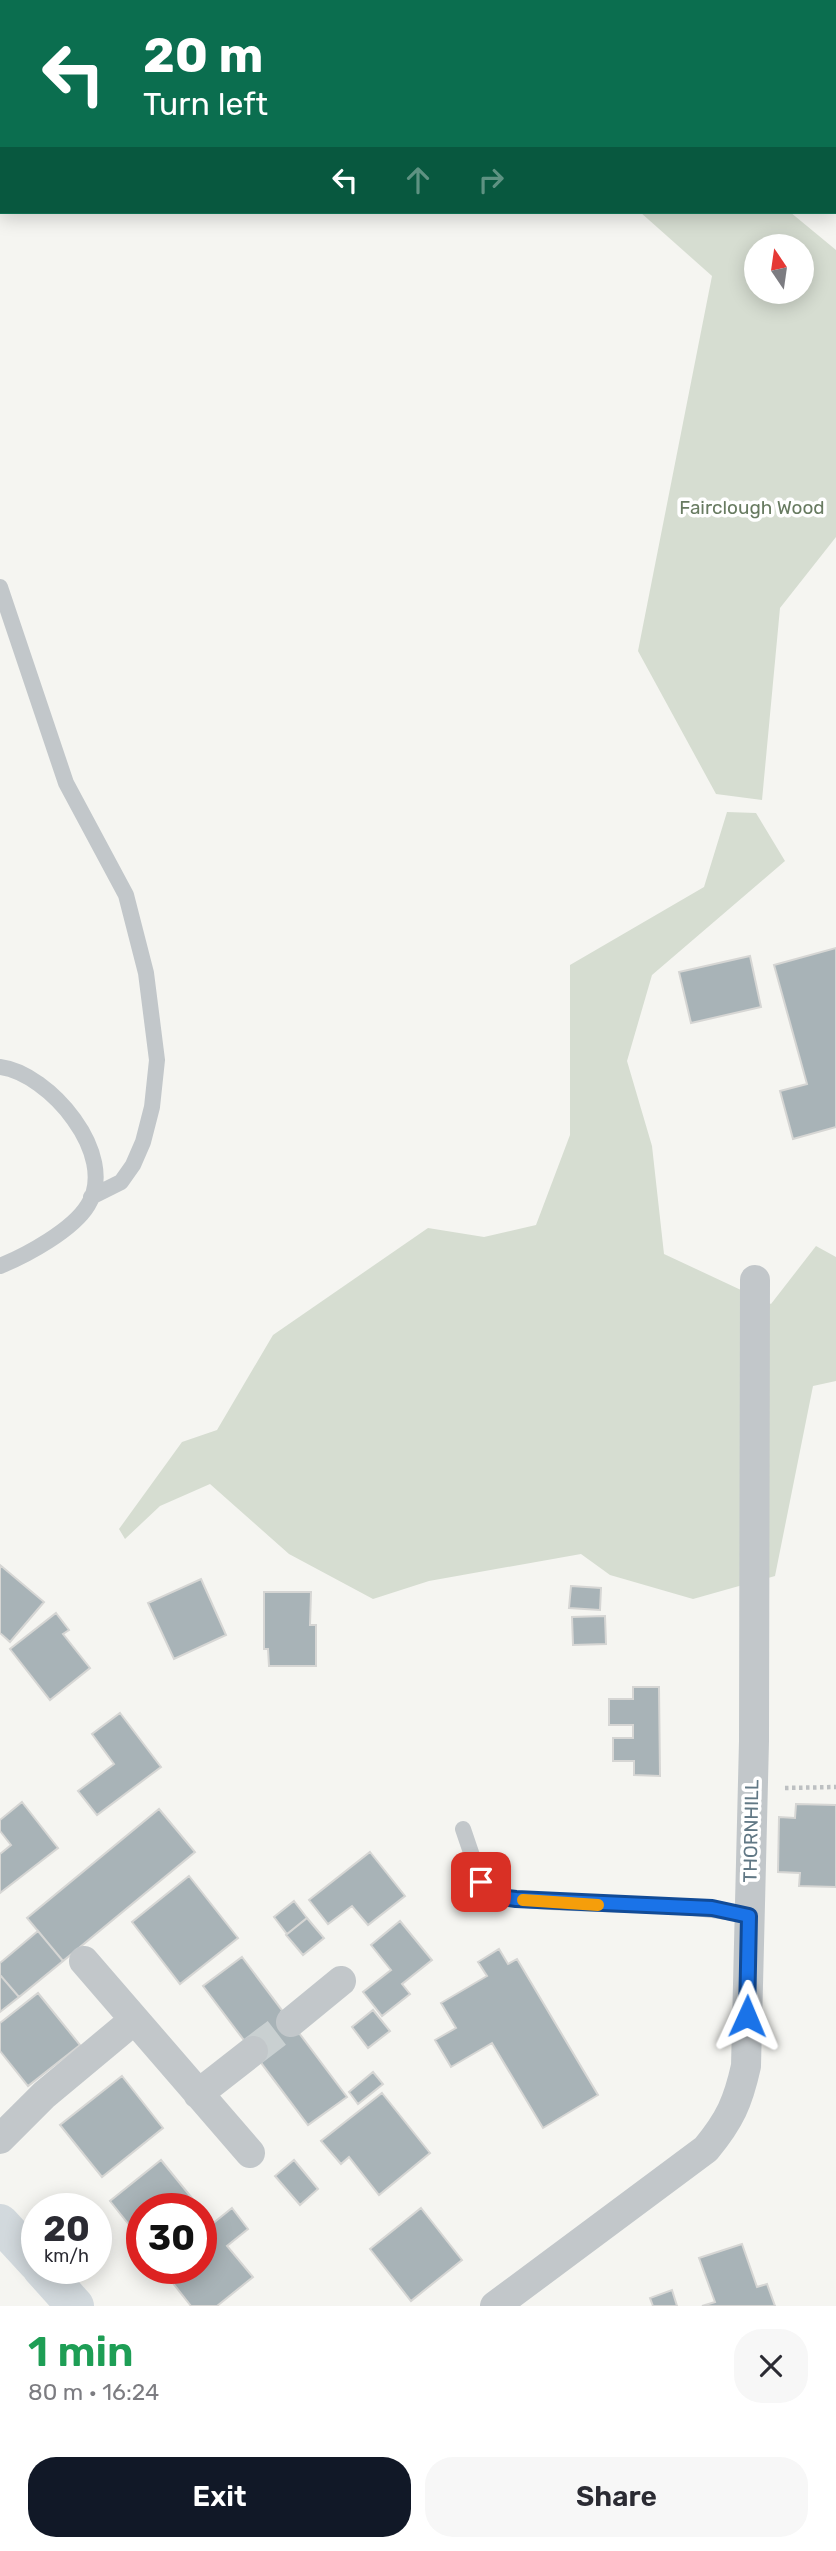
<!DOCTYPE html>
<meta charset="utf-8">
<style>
body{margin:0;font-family:Rubik,sans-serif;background:#f7f7f7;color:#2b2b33;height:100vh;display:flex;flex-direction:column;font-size:26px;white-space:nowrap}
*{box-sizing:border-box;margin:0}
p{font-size:23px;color:#7c7c81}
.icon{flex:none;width:38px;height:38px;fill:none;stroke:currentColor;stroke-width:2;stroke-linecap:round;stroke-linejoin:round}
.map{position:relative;height:2306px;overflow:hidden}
.sheet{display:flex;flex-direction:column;background:#fff;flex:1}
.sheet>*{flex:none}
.top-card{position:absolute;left:0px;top:0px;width:836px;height:214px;box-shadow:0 4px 18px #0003;background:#0b6e4f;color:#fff;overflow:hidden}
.needle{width:46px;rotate:347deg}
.buttons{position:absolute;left:744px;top:234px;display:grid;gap:14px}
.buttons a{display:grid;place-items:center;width:70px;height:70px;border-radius:50%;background:#fff;box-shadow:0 4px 18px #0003;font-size:35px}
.speed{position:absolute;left:21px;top:2193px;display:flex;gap:14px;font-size:35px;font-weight:700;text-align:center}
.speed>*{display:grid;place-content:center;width:91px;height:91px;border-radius:50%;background:#fff;box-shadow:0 4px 18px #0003;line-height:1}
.speed small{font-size:18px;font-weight:400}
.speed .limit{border:10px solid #d22;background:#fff;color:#111}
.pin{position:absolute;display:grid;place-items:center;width:60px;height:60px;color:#fff;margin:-30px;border-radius:14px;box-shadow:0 4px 10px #0006}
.me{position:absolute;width:77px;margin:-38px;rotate:1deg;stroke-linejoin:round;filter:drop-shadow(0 0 5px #0008)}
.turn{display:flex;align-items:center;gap:24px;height:147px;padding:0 28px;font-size:32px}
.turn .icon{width:91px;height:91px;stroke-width:2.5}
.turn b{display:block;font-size:49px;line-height:60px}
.lanes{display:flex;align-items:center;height:66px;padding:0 28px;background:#0003;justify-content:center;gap:35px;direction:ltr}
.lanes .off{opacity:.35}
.round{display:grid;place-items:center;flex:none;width:74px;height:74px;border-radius:28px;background:#f7f7f7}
.head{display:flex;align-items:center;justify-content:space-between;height:119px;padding:0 28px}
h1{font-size:42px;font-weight:600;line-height:52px;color:#1e9e55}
.cta{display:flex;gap:14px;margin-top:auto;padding:14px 28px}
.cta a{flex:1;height:80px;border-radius:28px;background:#111827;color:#fff;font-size:28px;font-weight:600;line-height:80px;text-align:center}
.cta a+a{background:#f7f7f7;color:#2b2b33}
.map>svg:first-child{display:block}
.green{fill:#d6ddd1;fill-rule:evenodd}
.building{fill:#a8b3b7;stroke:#d6d6d4;stroke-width:2}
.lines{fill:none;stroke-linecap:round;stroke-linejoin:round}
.street-tunnel{stroke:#c9d0d1;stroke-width:30;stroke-dasharray:30 15;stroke-linecap:butt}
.path{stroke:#bdc0c2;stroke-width:4.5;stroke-dasharray:3.5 3.5;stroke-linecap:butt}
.lane{stroke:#c2c7ca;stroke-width:16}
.street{stroke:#c2c7ca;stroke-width:30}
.highway{stroke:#d2d9dd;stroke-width:38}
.route-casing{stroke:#114b97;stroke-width:18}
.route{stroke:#1a73e8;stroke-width:12}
.slow{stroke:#f59e0b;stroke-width:12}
.labels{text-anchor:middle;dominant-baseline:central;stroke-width:7;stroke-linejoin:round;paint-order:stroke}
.park-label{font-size:19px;fill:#687b61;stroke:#fff}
.street-label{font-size:19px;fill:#617885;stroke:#fff}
</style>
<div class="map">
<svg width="836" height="2306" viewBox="0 0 836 2306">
<rect width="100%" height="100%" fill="#f5f5f1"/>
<path class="green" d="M 639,0 L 836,0 L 836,158 L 835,2 Z
M 640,212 L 790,212 L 836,250 L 836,537 L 780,608 L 762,800 L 716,794 L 638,651 L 712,276 ZM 756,247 L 802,247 L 802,292 L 756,292 Z
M 727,812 L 756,813 L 785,861 L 652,975 L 627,1061 L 652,1146 L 664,1254 L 771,1304 L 816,1246 L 836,1257 L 836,1381 L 813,1386 L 775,1576 L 693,1599 L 610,1575 L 581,1554 L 429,1581 L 373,1599 L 289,1554 L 210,1484 L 160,1506 L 125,1539 L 119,1529 L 182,1442 L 217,1430 L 273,1335 L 428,1228 L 484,1237 L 536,1225 L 570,1135 L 570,965 L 704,887 Z"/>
<path class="building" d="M 836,948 L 836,1127 L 793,1139 L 780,1091 L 807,1084 L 774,965 Z
M 750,956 L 761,1007 L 691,1023 L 679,972 Z
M 0,1565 L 44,1602 L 10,1642 L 0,1633 Z
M 201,1579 L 226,1635 L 174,1659 L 148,1603 Z
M 571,1586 L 601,1588 L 600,1610 L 569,1608 Z
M 264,1592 L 311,1592 L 310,1625 L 316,1625 L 316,1666 L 269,1666 L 268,1649 L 264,1649 Z
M 56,1613 L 69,1630 L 63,1634 L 90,1668 L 50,1700 L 10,1649 Z
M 605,1616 L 606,1644 L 573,1645 L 572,1617 Z
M 633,1687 L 659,1687 L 660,1776 L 634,1775 L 634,1761 L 613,1761 L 613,1738 L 633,1738 L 633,1725 L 609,1725 L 609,1699 L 633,1699 Z
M 120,1713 L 161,1767 L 97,1815 L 78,1791 L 114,1764 L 92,1734 Z
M 22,1802 L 58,1848 L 0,1893 L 0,1854 L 11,1845 L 0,1831 L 0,1820 Z
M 796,1804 L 836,1805 L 836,1887 L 799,1886 L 800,1873 L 778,1872 L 779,1817 L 795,1818 Z
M 159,1809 L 195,1852 L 63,1961 L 27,1918 Z
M 370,1852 L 405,1896 L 368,1925 L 352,1906 L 328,1924 L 309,1900 Z
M 189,1876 L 238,1938 L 180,1984 L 132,1922 Z
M 294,1901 L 307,1918 L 287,1934 L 274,1917 Z
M 307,1918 L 324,1938 L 303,1955 L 286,1935 Z
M 400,1921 L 432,1960 L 402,1984 L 410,1994 L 382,2016 L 363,1992 L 391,1970 L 371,1945 Z
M 38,1931 L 63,1961 L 19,1997 L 0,1975 L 0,1963 Z
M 499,1949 L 508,1964 L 517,1959 L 598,2095 L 543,2128 L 492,2043 L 451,2067 L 435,2040 L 456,2028 L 441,2003 L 487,1976 L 478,1962 Z
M 242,1957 L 347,2097 L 308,2125 L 203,1986 Z
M 0,1975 L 19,1997 L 0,2012 Z
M 38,1993 L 80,2045 L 28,2086 L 0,2051 L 0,2023 Z
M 373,2010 L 390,2031 L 368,2048 L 352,2027 Z
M 373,2072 L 383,2084 L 358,2104 L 349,2092 Z
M 122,2076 L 163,2128 L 102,2177 L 60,2125 Z
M 382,2093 L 430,2153 L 379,2195 L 349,2157 L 341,2164 L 321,2141 Z
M 161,2160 L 200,2208 L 142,2208 L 142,2241 L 110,2201 Z
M 294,2160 L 318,2189 L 300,2205 L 275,2176 Z
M 232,2208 L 248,2229 L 227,2246 L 253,2277 L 217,2306 L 191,2306 L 161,2268 L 201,2268 L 201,2233 Z
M 421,2208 L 462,2260 L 411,2301 L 370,2249 Z
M 742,2244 L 757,2287 L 767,2284 L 775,2306 L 702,2306 L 715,2302 L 699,2258 Z
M 672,2290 L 677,2306 L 653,2306 L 650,2298 Z"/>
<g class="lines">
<path class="street-tunnel" d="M 253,2051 L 291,2022"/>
<path class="path" d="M 602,0 L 603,2
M 835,194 L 836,195
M 785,1788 L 836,1787"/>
<path class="lane" d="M 0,587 L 66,783 L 126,895 L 146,973 L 157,1060 L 152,1107 L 143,1142 L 133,1165 L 121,1182 L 91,1197
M 0,1067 C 49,1073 119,1155 88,1205 C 73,1230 27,1255 0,1266
M 463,1829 L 481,1882 L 499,1897 C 582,1909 667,1899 749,1916"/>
<path class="street" d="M 84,1961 L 250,2153
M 291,2022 L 341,1981
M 198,2094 L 253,2051
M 0,2139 L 44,2095 L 134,2020
M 495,2306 L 706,2149 C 730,2120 738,2102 746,2066 L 754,1741 L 755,1280"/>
<path class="highway" d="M 0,2223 L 37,2263
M 41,2268 L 75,2306"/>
</g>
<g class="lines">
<defs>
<path id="route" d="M 481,1882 L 499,1897 L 516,1899 L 712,1908 L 749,1916 L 747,2016"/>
</defs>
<use href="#route" class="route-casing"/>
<use href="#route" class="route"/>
<path class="slow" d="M 523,1900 L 598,1905"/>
</g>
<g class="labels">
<g class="park-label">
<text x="752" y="507">Fairclough Wood</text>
</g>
<g class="street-label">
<text transform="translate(751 1831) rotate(-89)">THORNHILL</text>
</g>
</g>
</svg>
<div class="buttons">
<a><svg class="needle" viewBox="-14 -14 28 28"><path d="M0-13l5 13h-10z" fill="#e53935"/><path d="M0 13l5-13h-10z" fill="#7c7c81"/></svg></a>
</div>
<div class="speed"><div>20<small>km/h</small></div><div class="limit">30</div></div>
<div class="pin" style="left:481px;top:1882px;background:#d93025"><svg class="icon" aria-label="arrive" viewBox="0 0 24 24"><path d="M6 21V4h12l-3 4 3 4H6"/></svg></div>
<svg class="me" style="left:747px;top:2016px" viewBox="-20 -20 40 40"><path d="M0-17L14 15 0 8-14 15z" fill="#1a73e8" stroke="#fff" stroke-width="4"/></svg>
<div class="top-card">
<div class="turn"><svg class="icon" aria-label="left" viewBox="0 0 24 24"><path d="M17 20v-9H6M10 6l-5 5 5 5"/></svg><div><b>20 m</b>Turn left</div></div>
<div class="lanes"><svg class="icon" aria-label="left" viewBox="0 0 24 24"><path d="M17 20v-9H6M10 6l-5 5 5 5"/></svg><svg class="icon off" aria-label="ahead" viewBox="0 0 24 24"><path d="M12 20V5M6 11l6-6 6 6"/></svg><svg class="icon off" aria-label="right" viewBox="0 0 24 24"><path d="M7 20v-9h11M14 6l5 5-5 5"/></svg></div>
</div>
</div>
<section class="sheet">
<div class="head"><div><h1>1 min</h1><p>80 m · 16:24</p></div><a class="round"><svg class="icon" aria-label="close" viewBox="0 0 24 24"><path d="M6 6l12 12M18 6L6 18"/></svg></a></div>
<div class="cta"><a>Exit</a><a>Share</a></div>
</section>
